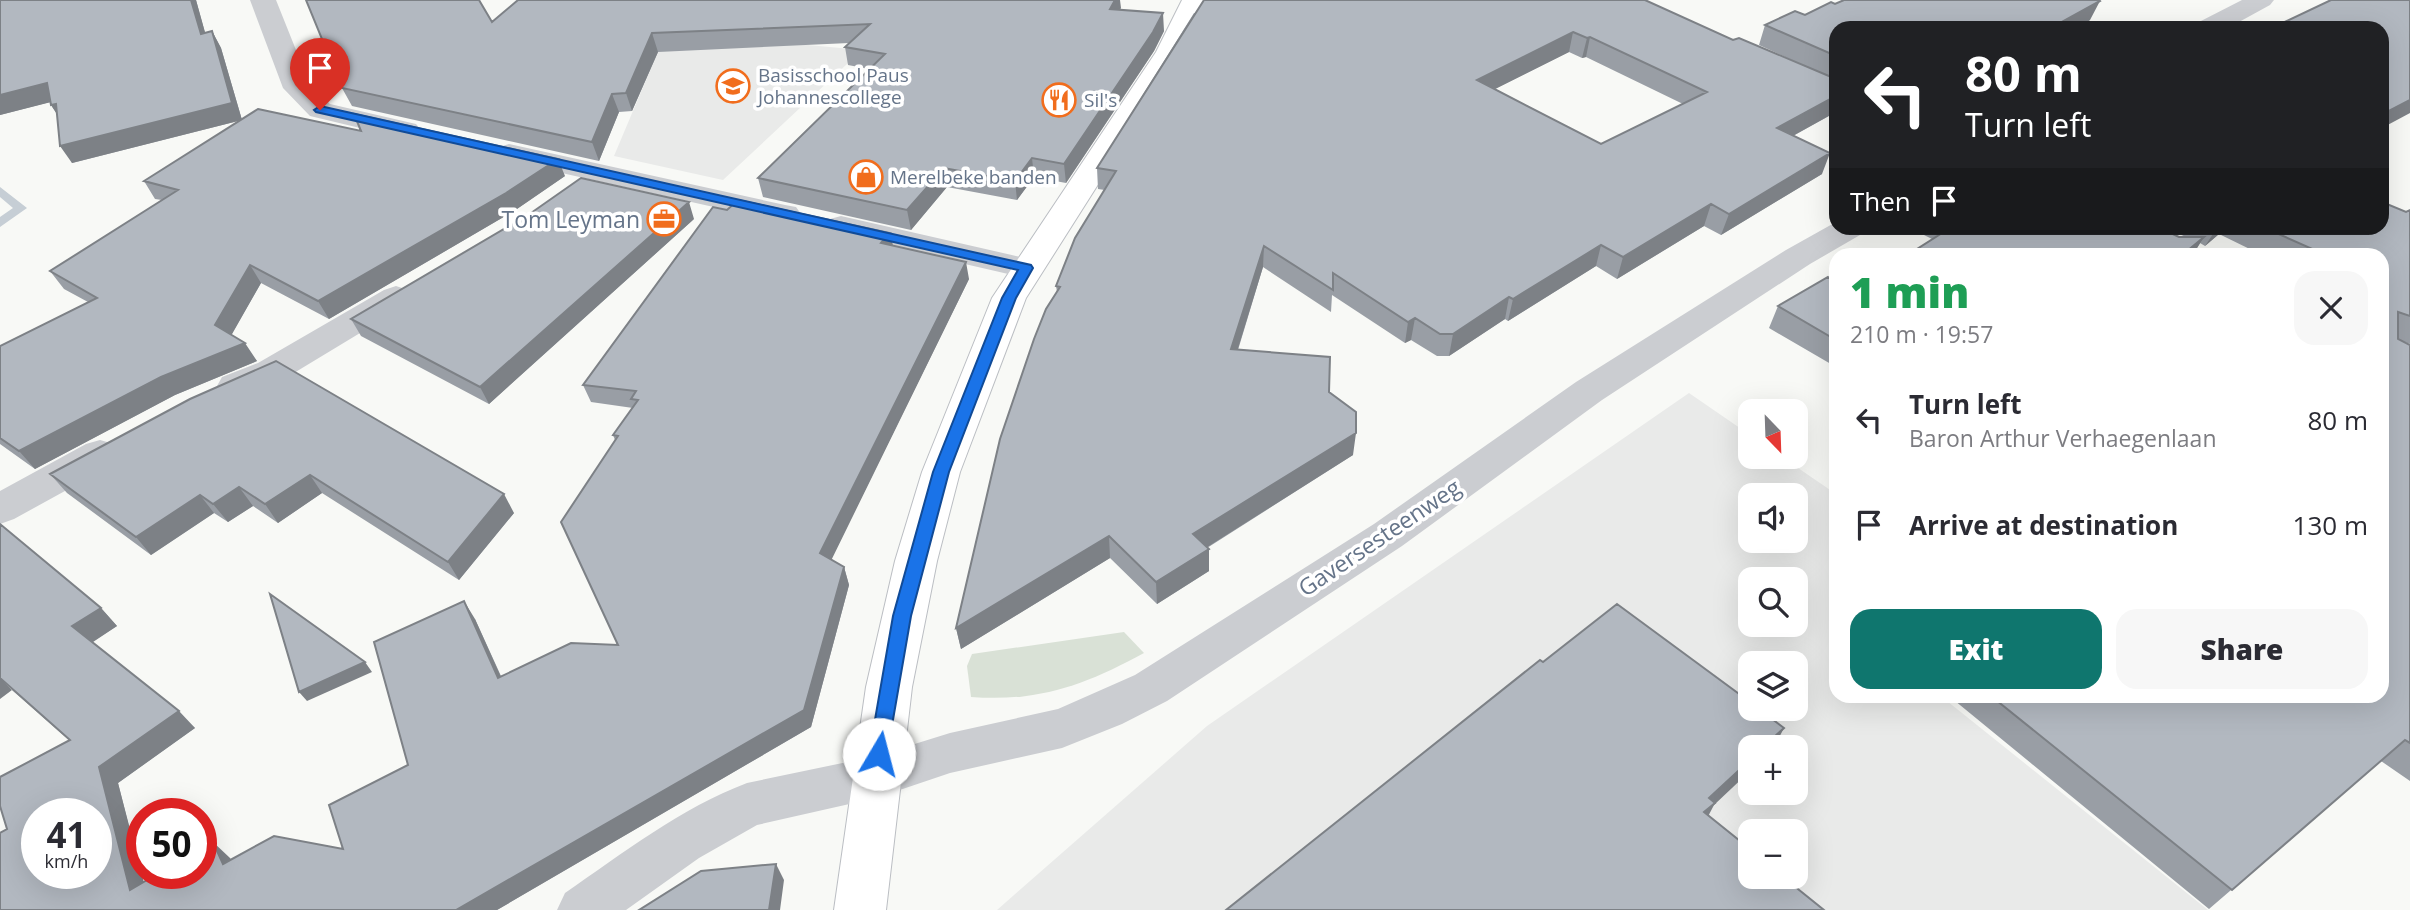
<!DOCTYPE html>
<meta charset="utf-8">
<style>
body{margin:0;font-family:"Open Sans",sans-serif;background:#f7f7f7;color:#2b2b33;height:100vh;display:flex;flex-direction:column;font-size:26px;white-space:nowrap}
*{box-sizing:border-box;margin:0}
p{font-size:23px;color:#7c7c81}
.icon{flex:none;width:38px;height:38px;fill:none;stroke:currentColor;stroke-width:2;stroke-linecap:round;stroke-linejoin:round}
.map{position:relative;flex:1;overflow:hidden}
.details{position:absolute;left:1829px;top:248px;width:560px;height:455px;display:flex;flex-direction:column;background:#fff;border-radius:21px;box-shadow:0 7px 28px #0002}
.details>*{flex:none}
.top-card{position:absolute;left:1829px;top:21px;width:560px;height:214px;border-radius:21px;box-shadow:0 7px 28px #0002;background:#202124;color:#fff;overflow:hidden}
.needle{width:46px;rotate:157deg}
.fabs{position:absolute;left:1738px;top:399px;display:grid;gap:14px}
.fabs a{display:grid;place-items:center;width:70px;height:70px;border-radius:14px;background:#fff;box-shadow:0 7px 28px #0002;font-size:35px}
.speed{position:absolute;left:21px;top:798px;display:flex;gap:14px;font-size:35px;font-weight:700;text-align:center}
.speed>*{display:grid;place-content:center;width:91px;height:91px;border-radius:50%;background:#fff;box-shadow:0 7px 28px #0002;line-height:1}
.speed small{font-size:18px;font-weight:400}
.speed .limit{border:10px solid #d22;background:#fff;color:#111}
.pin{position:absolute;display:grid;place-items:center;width:60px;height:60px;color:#fff;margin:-72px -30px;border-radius:50% 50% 50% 0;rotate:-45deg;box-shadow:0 0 7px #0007}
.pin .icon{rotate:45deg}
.me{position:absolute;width:77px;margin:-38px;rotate:8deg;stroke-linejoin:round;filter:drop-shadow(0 0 5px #0008)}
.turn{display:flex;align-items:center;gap:24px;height:147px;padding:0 21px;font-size:32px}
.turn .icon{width:91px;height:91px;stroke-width:2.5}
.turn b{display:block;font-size:49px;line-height:60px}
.then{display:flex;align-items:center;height:66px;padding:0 21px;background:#0003;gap:14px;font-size:26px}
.round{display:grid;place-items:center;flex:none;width:74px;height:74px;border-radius:21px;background:#f7f7f7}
.summary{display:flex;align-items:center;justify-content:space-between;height:119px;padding:0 21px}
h1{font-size:42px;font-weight:800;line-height:52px;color:#1e9e55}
.cta{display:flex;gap:14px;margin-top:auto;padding:14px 21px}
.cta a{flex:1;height:80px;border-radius:21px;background:#0f766e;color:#fff;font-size:28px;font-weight:800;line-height:80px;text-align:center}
.cta a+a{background:#f7f7f7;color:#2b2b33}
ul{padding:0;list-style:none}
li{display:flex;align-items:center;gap:21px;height:105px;padding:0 21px}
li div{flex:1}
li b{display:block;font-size:26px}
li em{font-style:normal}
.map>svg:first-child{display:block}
.built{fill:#e9eae9;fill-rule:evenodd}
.green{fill:#d9e1d6}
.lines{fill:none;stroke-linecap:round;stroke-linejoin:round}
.stream{fill:#c6ced5;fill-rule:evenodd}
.major-casing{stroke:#bbbec3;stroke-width:2}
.minor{fill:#cbcdd1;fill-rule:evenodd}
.major{fill:#fff;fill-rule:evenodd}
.wall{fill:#999ea5;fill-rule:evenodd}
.shaded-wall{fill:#7d8186}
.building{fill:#b2b8c0;stroke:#7d8186;stroke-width:2;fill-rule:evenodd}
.route{fill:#1a73e8;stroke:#114b97;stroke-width:2}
.labels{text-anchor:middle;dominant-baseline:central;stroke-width:7;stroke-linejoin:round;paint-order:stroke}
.far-poi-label{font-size:19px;fill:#657489;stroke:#fff;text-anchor:start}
.poi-label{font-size:23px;fill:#657489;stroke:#fff;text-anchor:end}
.street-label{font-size:23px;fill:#657489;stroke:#fff}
</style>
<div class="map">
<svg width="2410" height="910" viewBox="0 0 2410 910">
<rect width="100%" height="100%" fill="#f8f9f6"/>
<path class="built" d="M 662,42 L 808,45 L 862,50 L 723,180 L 614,156 Z
M 1689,393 L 1750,435 L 1750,457 L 1782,457 L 1836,494 L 1836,696 L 1942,697 L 2208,910 L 997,910 L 1207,726 ZM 1750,495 L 1796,495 L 1796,541 L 1750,541 ZM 1750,579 L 1796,579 L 1796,625 L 1750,625 ZM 1750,663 L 1796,663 L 1796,709 L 1750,709 ZM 1750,747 L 1796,747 L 1796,793 L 1750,793 ZM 1750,831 L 1796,831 L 1796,877 L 1750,877 Z"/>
<path class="green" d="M 1124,632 L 1144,653 C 1085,685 1040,702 971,697 L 967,666 L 972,654 Z"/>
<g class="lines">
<path class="stream" d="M 0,187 L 27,208 L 0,227 L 0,217 L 13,208 L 0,197 Z"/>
<defs>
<path id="major" d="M 1182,0 L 1208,0 L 1182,52 L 1026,298 L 960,472 L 937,561 L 912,687 L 886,910 L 834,910 L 866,687 L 895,561 L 922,472 L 992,298 L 1156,52 Z"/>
</defs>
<use href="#major" class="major-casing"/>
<path class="minor" d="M 250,0 L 276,0 L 310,85 L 330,104 L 416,124 L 421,130 L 416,136 L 406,139 L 310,116 L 283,88 Z
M 2242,0 L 2274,0 L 2270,5 L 2228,28 L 2195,28 L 2199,22 Z
M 509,144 L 785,205 L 796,207 L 801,214 L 796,221 L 785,223 L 499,159 L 494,153 L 499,147 Z
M 841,216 L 1038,261 L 1043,268 L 1038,275 L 1026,278 L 830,233 L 825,226 L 830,219 Z
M 1836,222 L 1836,228 L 1865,228 L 1860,235 L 1810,264 L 1602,400 L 1402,546 L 1167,701 L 1122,724 L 1062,748 L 950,773 L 876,798 L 757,825 L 699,858 L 626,910 L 557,910 L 565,893 C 623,853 681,808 747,783 L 876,756 L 950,733 L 1058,709 L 1135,675 L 1374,524 L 1576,382 L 1786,250 Z
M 396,286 L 408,290 L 413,297 L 408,304 L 284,379 L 235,398 L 222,395 L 217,386 L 222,377 L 258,363 L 384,290 Z
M 100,440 L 114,444 L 119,454 L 114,464 L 14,519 L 0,524 L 0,491 L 86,444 Z"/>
<use href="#major" class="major"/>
</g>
<path class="wall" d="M 0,0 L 196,0 L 205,33 L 212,31 L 221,48 L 242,120 L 565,176 L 514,211 L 329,319 L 261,283 L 231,335 L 257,361 L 175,395 L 35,469 L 0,444 L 0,346 L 88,302 L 64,289 L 50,271 L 162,200 L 155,199 L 144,181 L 242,120 L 72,163 L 57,114 L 51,105 L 50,102 L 0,115 Z
M 518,0 L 1120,0 L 1120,10 L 1164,31 L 1154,51 L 1066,183 L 1034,177 L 1017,200 L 947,187 L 911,230 L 763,197 L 758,178 L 869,69 L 848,65 L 845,47 L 849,43 L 658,52 L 632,111 L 619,112 L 599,161 L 352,106 L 342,88 L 492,22 Z
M 1835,4 L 2090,20 L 2077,28 L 1836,28 L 1836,112 L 1793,136 L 1822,174 L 1721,235 L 1704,226 L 1617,279 L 1596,266 L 1508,321 L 1505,319 L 1449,356 L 1437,356 L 1411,340 L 1405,343 L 1332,295 L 1331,312 L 1263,267 L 1238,350 L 1329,392 L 1353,455 L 1207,548 L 1209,571 L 1157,604 L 1110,558 L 961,649 L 956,628 L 1057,292 L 1056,286 L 1105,190 L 1098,189 L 1097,168 L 1194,13 L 1733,40 L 1805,66 L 1759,45 L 1765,25 L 1805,15 ZM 1569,52 L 1582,58 L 1586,57 L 1683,104 L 1601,144 L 1495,89 Z
M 727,210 L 890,233 L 893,246 L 969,279 L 831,559 L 844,567 L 849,585 L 811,727 L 497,910 L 0,910 L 7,829 L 70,741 L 12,690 L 101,608 L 117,626 L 92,642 L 195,728 L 118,783 L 143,882 L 230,858 L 231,860 L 343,849 L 408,765 L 475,619 L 501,676 L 618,645 L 615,440 L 613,435 L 633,408 L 591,402 L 583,385 Z
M 2410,210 L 2410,344 L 2402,341 L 2410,345 L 2410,781 L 2381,761 L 2209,909 L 1949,696 L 2382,696 L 2382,256 L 2264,256 L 2219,234 L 2205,246 L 2200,243 L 2192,256 L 1932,239 L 1922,234 L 1925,228 L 2160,228 L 2179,237 L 2186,237 L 2165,228 L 2382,228 Z
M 694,219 L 489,404 L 361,336 L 351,319 Z
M 1836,282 L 1836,367 L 1769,328 L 1778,306 Z
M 190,399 L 514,513 L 459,580 L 322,493 L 278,523 L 253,506 L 228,522 L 214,513 L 151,555 L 67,493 L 50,474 Z"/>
<path class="shaded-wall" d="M 191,0 L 196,0 L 210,50 L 201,34 Z
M 1113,0 L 1120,0 L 1121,8 L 1111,27 L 1110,9 Z
M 2100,1 L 2090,20 L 2077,28 L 2051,28 Z
M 1163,13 L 1164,31 L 1154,51 L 1066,183 L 1064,164 Z
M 212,31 L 221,48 L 242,120 L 72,163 L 60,146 Z
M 1573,32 L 1569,52 L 1473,100 L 1477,80 Z
M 652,33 L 658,52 L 632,111 L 626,93 Z
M 1590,37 L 1586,57 L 1582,58 L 1587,38 Z
M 47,83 L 59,100 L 0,115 L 0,95 Z
M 612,94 L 619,112 L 599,161 L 592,142 Z
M 1836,96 L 1836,112 L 1769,149 L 1777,128 Z
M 2410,100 L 2410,113 L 2382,128 L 2382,117 L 2385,113 Z
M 56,104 L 62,122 L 51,105 Z
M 1830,153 L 1822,174 L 1721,235 L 1729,214 Z
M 1032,158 L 1034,177 L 1017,200 L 1015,181 Z
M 558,159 L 565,176 L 514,211 L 329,319 L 318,301 Z
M 944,168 L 947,187 L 911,230 L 907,210 Z
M 689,202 L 694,219 L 489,404 L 480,387 Z
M 1711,204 L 1704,226 L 1617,279 L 1623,257 Z
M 2217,228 L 2224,228 L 2219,234 L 2205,246 Z
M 890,233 L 894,251 L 881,243 Z
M 2204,237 L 2192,256 L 2181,256 Z
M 1601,245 L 1596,266 L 1508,321 L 1513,299 Z
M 1264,246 L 1263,267 L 1231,371 L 1231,349 Z
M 966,262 L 969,279 L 826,571 L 820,553 Z
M 250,265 L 261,283 L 227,343 L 215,325 Z
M 1509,297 L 1505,319 L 1449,356 L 1453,334 Z
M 1415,318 L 1411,340 L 1405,343 L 1408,322 Z
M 245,343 L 257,361 L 175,395 L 35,469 L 19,451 L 161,377 Z
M 1356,433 L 1353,455 L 1193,556 L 1193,534 Z
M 310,475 L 322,493 L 278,523 L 265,504 Z
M 239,487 L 253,506 L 228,522 L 213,504 Z
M 504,494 L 514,513 L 459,580 L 448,562 Z
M 200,495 L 214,513 L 151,555 L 136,537 Z
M 1109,536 L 1110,558 L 961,649 L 956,628 Z
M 1209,549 L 1209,571 L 1157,604 L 1156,582 Z
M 844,567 L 849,585 L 811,727 L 497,910 L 456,910 Z
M 464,601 L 475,619 L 509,695 L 498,678 Z
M 101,608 L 117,626 L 90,644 L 72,626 Z
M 365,662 L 372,672 L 307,701 L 299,692 Z
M 0,678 L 12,690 L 0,699 Z
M 179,711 L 195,728 L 118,783 L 150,906 L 130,890 L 99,767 Z
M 1784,728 L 1774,747 L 1763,747 Z
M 1750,760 L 1750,771 L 1714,805 L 1703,826 L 1693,834 L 1709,798 Z
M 213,842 L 230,858 L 240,881 L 223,864 Z
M 776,864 L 784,880 L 780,910 L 769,910 Z"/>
<path class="building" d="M 0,0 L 191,0 L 201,34 L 212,31 L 232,103 L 60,146 L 56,104 L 51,105 L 47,83 L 0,95 Z
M 306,0 L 479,0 L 492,22 L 518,0 L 1115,0 L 1110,9 L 1163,13 L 1153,32 L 1064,164 L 1032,158 L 1015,181 L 944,168 L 907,210 L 758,178 L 885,54 L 845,47 L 870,24 L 652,33 L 626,93 L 612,94 L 592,142 L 342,88 Z
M 1204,0 L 1645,0 L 1733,40 L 1739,38 L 1836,79 L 1836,96 L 1777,128 L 1830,153 L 1729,214 L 1711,204 L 1623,257 L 1601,245 L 1513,299 L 1509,297 L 1453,334 L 1440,334 L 1415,318 L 1408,322 L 1333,273 L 1333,290 L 1264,246 L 1231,349 L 1330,357 L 1329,392 L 1356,412 L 1356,433 L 1193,534 L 1209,549 L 1156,582 L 1109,536 L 956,628 L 1000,439 L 1034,339 L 1046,309 L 1060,287 L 1056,286 L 1075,238 L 1116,171 L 1097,168 ZM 1573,32 L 1587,38 L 1590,37 L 1707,92 L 1601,144 L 1477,80 Z
M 1844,0 L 2099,0 L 2100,1 L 2051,28 L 1836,28 L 1836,56 L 1765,25 L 1795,11 L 1805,15 L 1831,2 L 1835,4 Z
M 2331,0 L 2410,0 L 2410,100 L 2385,113 L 2382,112 L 2382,28 L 2272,28 Z
M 258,109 L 361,131 L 354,114 L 558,159 L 506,193 L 318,301 L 250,265 L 215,325 L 245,343 L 161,377 L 19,451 L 0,438 L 0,346 L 97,298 L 50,271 L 178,190 L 144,181 Z
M 581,178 L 689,202 L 480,387 L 351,319 L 531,213 Z
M 738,200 L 890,233 L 881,243 L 966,262 L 820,553 L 844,567 L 804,710 L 456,910 L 0,910 L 0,833 L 7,829 L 0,806 L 0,777 L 70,740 L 0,678 L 0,524 L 101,608 L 72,626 L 179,711 L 99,767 L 130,890 L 159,873 L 201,873 L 201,848 L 213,842 L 223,864 L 274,836 L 343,849 L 329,805 L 408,765 L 374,642 L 464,601 L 498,678 L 571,643 L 618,645 L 561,522 L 618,436 L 613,435 L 638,400 L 631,399 L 636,391 L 583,385 L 713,207 L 727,210 ZM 37,814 L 96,814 L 96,873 L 37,873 Z
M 2382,202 L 2406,212 L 2410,210 L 2410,316 L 2398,312 L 2398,339 L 2410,345 L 2410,743 L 2405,740 L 2232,890 L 1991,696 L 2382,696 L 2382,256 L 2312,256 L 2317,251 L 2265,228 L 2382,228 Z
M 1950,228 L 2160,228 L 2179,237 L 2204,237 L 2181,256 L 1906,256 Z
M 1828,277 L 1836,282 L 1836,340 L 1778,306 Z
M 276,361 L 504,494 L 448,562 L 310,475 L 265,504 L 239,487 L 213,504 L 200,495 L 136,537 L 50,474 L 190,399 Z
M 270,594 L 365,662 L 299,692 Z
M 1617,604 L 1750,702 L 1750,709 L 1759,709 L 1784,728 L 1763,747 L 1750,747 L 1750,760 L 1709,798 L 1715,803 L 1704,812 L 1750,849 L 1750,877 L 1783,877 L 1824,910 L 1226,910 L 1540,660 L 1543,662 Z
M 776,864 L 769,910 L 639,910 L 701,871 Z"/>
<path class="route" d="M 320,106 L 1031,265 L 1033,268 L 1016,298 L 949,472 L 911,616 L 886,760 L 879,763 L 872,760 L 869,754 L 893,616 L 933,472 L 1002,298 L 1018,270 L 316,112 L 314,110 Z"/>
<defs>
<symbol id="school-ring" viewBox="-11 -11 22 22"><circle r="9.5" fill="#fff" stroke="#f16d1d" stroke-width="1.5"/><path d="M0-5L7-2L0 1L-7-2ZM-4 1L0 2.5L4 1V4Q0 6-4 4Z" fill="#f16d1d"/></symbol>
<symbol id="restaurant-ring" viewBox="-11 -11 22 22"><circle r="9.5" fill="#fff" stroke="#f16d1d" stroke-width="1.5"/><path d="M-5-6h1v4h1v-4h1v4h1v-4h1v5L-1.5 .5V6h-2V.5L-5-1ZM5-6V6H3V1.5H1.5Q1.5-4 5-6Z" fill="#f16d1d"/></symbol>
<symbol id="shop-ring" viewBox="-11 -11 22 22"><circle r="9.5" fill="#fff" stroke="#f16d1d" stroke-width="1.5"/><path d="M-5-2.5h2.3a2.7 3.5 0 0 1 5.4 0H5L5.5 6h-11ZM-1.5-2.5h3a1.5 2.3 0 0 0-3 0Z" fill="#f16d1d"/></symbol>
<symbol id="office-ring" viewBox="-11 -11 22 22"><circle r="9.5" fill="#fff" stroke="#f16d1d" stroke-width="1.5"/><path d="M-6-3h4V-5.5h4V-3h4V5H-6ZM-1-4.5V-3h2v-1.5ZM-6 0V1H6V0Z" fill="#f16d1d"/></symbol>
</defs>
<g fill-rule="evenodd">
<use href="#school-ring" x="714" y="67" width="38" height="38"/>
<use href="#restaurant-ring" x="1040" y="81" width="38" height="38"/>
<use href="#shop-ring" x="847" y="158" width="38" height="38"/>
<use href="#office-ring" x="645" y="200" width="38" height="38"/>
</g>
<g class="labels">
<g class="far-poi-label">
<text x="758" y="75">Basisschool Paus<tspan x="758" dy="22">Johannescollege</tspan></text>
<text x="1084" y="100">Sil's</text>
<text x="890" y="177">Merelbeke banden</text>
</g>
<g class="poi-label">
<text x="640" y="219">Tom Leyman</text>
</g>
<g class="street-label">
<text transform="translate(1379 537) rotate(-34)">Gaversesteenweg</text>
</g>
</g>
</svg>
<div class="fabs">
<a><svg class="needle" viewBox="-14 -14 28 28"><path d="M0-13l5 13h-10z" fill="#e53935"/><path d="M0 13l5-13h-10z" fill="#7c7c81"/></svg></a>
<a><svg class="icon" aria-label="sound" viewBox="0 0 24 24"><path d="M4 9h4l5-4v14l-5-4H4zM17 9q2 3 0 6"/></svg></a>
<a><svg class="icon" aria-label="search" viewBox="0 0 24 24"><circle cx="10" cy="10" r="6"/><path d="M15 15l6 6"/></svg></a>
<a><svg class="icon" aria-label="layers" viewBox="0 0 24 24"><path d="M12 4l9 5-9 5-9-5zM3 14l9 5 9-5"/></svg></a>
<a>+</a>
<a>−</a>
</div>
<div class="speed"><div>41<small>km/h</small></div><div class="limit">50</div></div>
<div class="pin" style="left:320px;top:110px;background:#d93025"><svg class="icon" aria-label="arrive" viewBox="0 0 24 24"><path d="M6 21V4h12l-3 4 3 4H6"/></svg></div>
<svg class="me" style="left:879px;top:754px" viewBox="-20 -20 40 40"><circle r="19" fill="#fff"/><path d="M0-13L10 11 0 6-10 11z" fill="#1a73e8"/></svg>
<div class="top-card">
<div class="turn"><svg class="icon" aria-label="left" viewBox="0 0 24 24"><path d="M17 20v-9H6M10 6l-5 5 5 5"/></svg><div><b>80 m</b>Turn left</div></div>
<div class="then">Then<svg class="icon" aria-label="arrive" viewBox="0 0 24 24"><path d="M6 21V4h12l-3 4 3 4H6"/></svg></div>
</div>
<section class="details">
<div class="summary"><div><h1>1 min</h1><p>210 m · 19:57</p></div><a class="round"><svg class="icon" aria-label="close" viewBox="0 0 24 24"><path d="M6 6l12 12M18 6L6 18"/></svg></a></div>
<ul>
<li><svg class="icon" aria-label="left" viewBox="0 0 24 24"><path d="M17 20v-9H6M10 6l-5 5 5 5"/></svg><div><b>Turn left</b><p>Baron Arthur Verhaegenlaan</p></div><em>80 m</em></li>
<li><svg class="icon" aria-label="arrive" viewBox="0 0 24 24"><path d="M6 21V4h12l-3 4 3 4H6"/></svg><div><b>Arrive at destination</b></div><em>130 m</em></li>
</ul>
<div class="cta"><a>Exit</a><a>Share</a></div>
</section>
</div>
